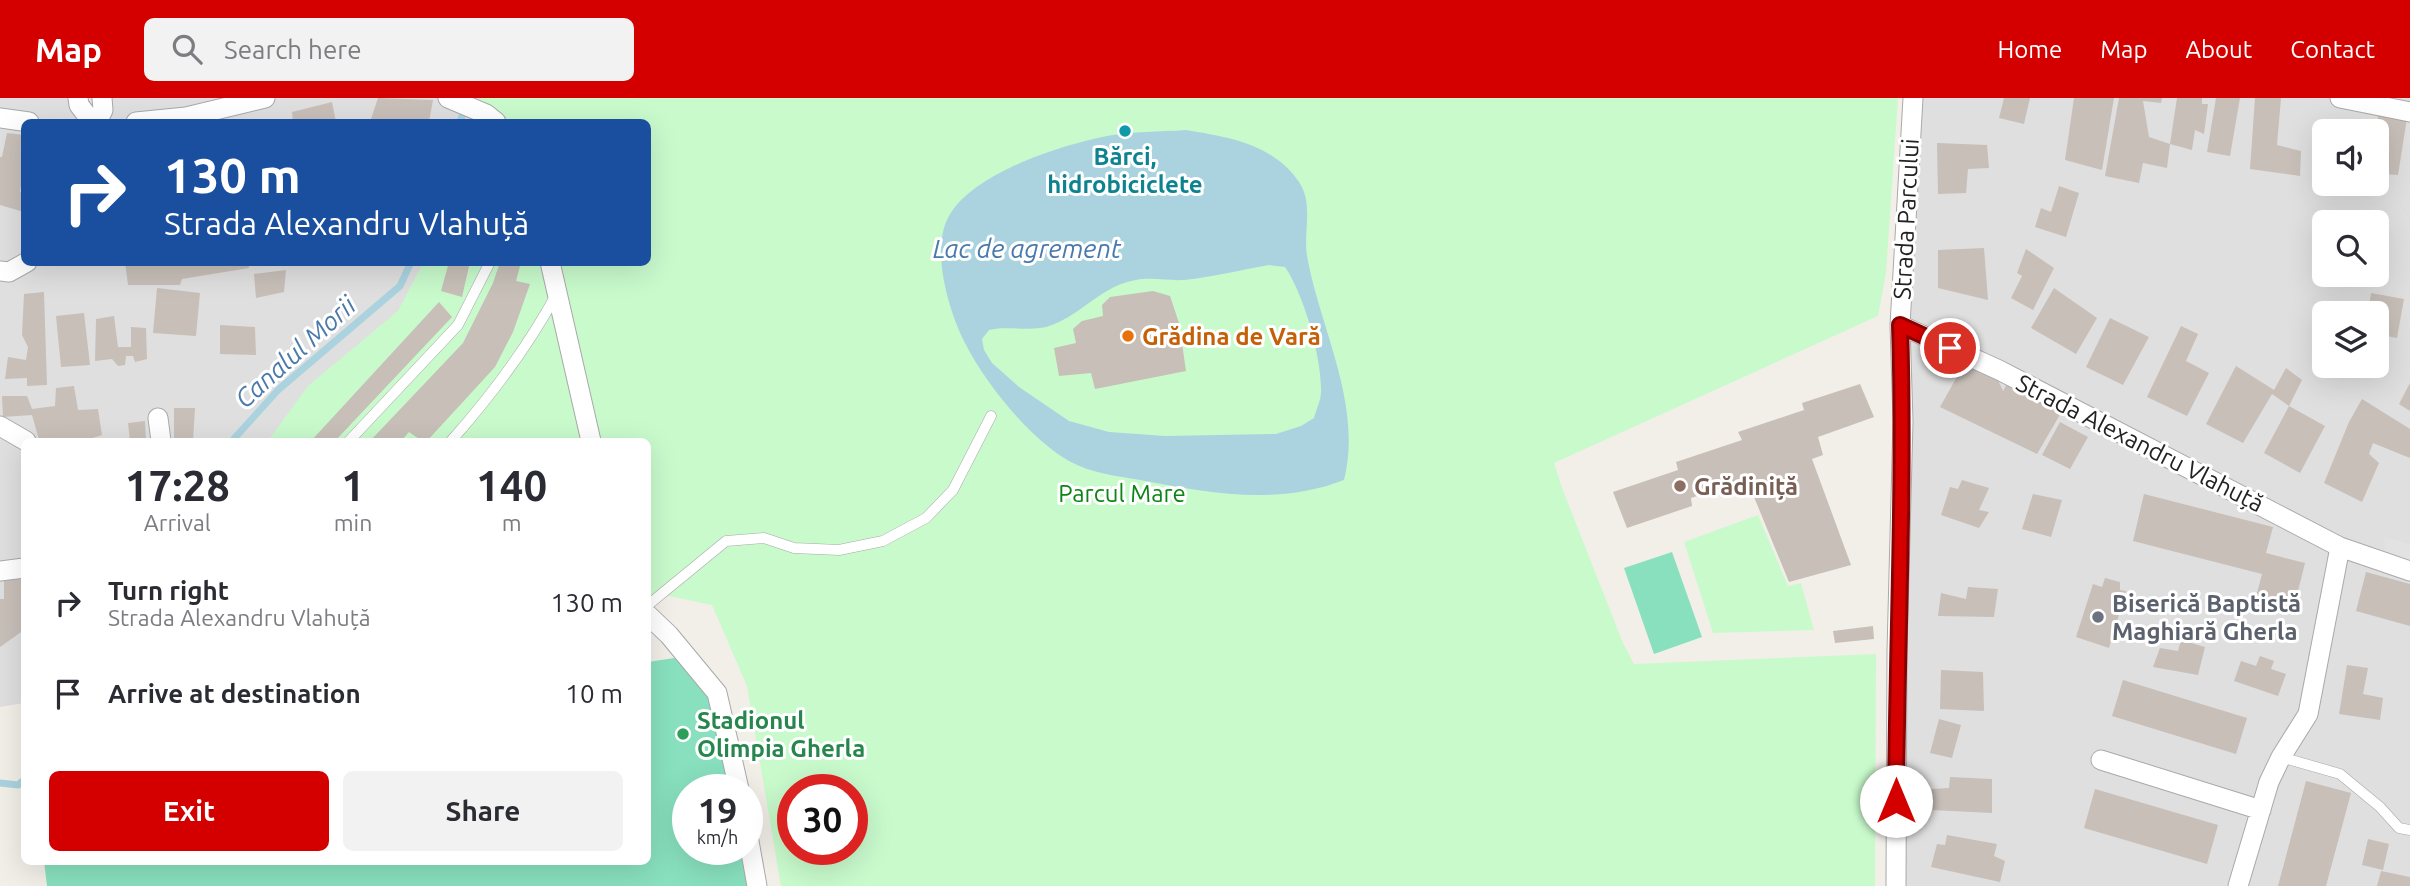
<!DOCTYPE html>
<meta charset="utf-8">
<style>
body{margin:0;font-family:Ubuntu,sans-serif;background:#f2f2f3;color:#2b2b33;height:100vh;display:flex;flex-direction:column;font-size:26px;white-space:nowrap}
*{box-sizing:border-box;margin:0}
p{font-size:23px;color:#7c7c81}
.icon{flex:none;width:38px;height:38px;fill:none;stroke:currentColor;stroke-width:2;stroke-linecap:round;stroke-linejoin:round}
.map{position:relative;flex:1;overflow:hidden}
.side{position:absolute;left:21px;top:340px;width:630px;height:427px;display:flex;flex-direction:column;background:#fff;border-radius:10px;box-shadow:0 7px 28px #0002}
.side>*{flex:none}
.guide{position:absolute;left:21px;top:21px;width:630px;height:147px;border-radius:10px;box-shadow:0 7px 28px #0002;background:#1a4fa0;color:#fff;overflow:hidden}
.controls{position:absolute;left:2312px;top:21px;display:grid;gap:14px}
.controls a{display:grid;place-items:center;width:77px;height:77px;border-radius:10px;background:#fff;box-shadow:0 7px 28px #0002;font-size:35px}
.speed{position:absolute;left:672px;top:676px;display:flex;gap:14px;font-size:35px;font-weight:700;text-align:center}
.speed>*{display:grid;place-content:center;width:91px;height:91px;border-radius:50%;background:#fff;box-shadow:0 7px 28px #0002;line-height:1}
.speed small{font-size:18px;font-weight:400}
.speed .limit{border:10px solid #d22;background:#fff;color:#111}
.pin{position:absolute;display:grid;place-items:center;width:60px;height:60px;color:#fff;margin:-30px;border:4px solid #fff;border-radius:50%;box-shadow:0 2px 7px #0007}
.me{position:absolute;width:77px;margin:-38px;rotate:0deg;stroke-linejoin:round;filter:drop-shadow(0 0 5px #0008)}
.turn{display:flex;align-items:center;gap:24px;height:147px;padding:0 28px;font-size:32px}
.turn .icon{width:91px;height:91px;stroke-width:2.5}
.turn b{display:block;font-size:49px;line-height:60px}
.eta{display:flex;justify-content:space-evenly;align-items:center;height:119px;text-align:center}
.eta b{font-size:42px;font-weight:600;line-height:49px}
.button{display:flex;gap:14px;margin-top:auto;padding:14px 28px}
.button a{flex:1;height:80px;border-radius:10px;background:#d40000;color:#fff;font-size:28px;font-weight:600;line-height:80px;text-align:center}
.button a+a{background:#f2f2f3;color:#2b2b33}
ul{padding:0;list-style:none}
li{display:flex;align-items:center;gap:21px;height:91px;padding:0 28px}
li div{flex:1}
li b{display:block;font-size:26px}
li em{font-style:normal}
header{display:flex;align-items:center;gap:42px;box-sizing:border-box;height:98px;padding:0 35px;background:#d40000;color:#fff}
header strong{font-size:33px}
nav{display:flex;gap:38px;margin-inline-start:auto;font-size:24px}
.search{width:490px;height:63px;background:#f2f2f3;display:flex;align-items:center;gap:18px;box-sizing:border-box;padding:0 24px;border-radius:10px;color:#7c7c81;font-size:26px}
.map>svg:first-child{display:block}
.residential{fill:#e0dfdf;fill-rule:evenodd}
.park{fill:#c8facc;fill-rule:evenodd}
.pitch{fill:#88e0be}
.parking{fill:#e2e2e2}
.water{fill:#aad3df;fill-rule:evenodd}
.lines{fill:none;stroke-linecap:round;stroke-linejoin:round}
.stream{stroke:#aad3df;stroke-width:7}
.building{fill:#c7bfb8}
.lane-casing{stroke:#a9a9a9;stroke-width:11}
.street-casing{stroke:#a9a9a9;stroke-width:21}
.lane{stroke:#fff;stroke-width:10}
.street{stroke:#fff;stroke-width:19}
.route-casing{stroke:#8a0000;stroke-width:18}
.route{stroke:#d40000;stroke-width:12}
.culture-dot{fill:#0f9aa8;stroke:#fff;stroke-width:2.5}
.food-dot{fill:#e8710a;stroke:#fff;stroke-width:2.5}
.education-dot{fill:#8d6e63;stroke:#fff;stroke-width:2.5}
.worship-dot{fill:#6b7280;stroke:#fff;stroke-width:2.5}
.leisure-dot{fill:#2e9e5b;stroke:#fff;stroke-width:2.5}
.labels{text-anchor:middle;dominant-baseline:central;stroke-width:6;stroke-linejoin:round;paint-order:stroke}
.culture-label{font-size:24px;font-weight:bold;fill:#0d838f;stroke:#fff}
.street-label{font-size:24px;fill:#222;stroke:#fff}
.food-label{font-size:24px;font-weight:bold;fill:#c56008;stroke:#fff;text-anchor:start}
.education-label{font-size:24px;font-weight:bold;fill:#785e54;stroke:#fff;text-anchor:start}
.park-label{font-size:24px;fill:#0c8416;stroke:#fff}
.worship-label{font-size:24px;font-weight:bold;fill:#5b616d;stroke:#fff;text-anchor:start}
.leisure-label{font-size:24px;font-weight:bold;fill:#27864d;stroke:#fff;text-anchor:start}
.water-label{font-size:26px;font-style:italic;fill:#4a7aab;stroke:#fff}
</style>
<header>
<strong>Map</strong>
<div class="search"><svg class="icon" aria-label="search" viewBox="0 0 24 24"><circle cx="10" cy="10" r="6"/><path d="M15 15l6 6"/></svg>Search here</div>
<nav><a>Home</a><a>Map</a><a>About</a><a>Contact</a></nav>
</header>
<div class="map">
<svg width="2410" height="788" viewBox="0 0 2410 788">
<rect width="100%" height="100%" fill="#f2efe9"/>
<path class="residential" d="M 0,0 L 540,0 L 544,24 L 24,24 L 24,164 L 567,165 L 451,343 L 24,343 L 24,605 L 0,609 Z
M 1903,0 L 2410,0 L 2410,788 L 1886,788 ZM 2324,33 L 2376,33 L 2376,86 L 2324,86 ZM 2324,124 L 2376,124 L 2376,177 L 2324,177 ZM 2324,215 L 2376,215 L 2376,268 L 2324,268 Z"/>
<path class="park" d="M 481,0 L 1898,0 L 1886,175 L 1878,218 L 1554,365 L 1562,390 L 1623,545 L 1634,566 L 1876,556 L 1875,788 L 781,788 L 747,588 L 712,507 L 669,498 L 648,501 L 648,343 L 268,343 L 308,288 L 398,213 L 423,165 L 648,164 L 648,24 L 471,24 ZM 793,691 L 852,691 L 852,751 L 793,751 Z
M 1758,417 L 1788,488 L 1801,485 L 1814,532 L 1713,535 L 1684,444 Z"/>
<path class="pitch" d="M 1672,454 L 1702,539 L 1654,556 L 1624,470 Z
M 687,558 L 708,580 L 728,691 L 688,691 L 688,751 L 740,751 L 747,788 L 47,788 L 44,763 L 648,763 L 648,564 Z"/>
<path class="parking" d="M 2384,439 L 2410,446 L 2410,472 L 2386,465 Z"/>
<path class="water" d="M 1186,32 C 1229,39 1273,46 1299,84 C 1314,106 1303,134 1307,158 C 1320,231 1363,306 1344,382 C 1277,408 1208,395 1140,382 C 1117,378 1090,375 1069,363 C 1030,341 985,285 965,245 C 949,214 930,151 949,118 C 973,75 1061,47 1107,38 C 1132,33 1160,34 1186,32 ZM 1269,167 L 1285,169 C 1304,196 1322,261 1321,294 C 1321,302 1316,312 1314,320 L 1301,328 L 1276,336 L 1165,338 L 1109,334 L 1069,323 L 1019,289 L 992,265 L 984,252 L 982,241 L 989,232 C 1010,227 1031,235 1052,227 C 1082,216 1103,187 1136,182 C 1152,179 1169,183 1184,182 C 1213,179 1240,172 1269,167 Z"/>
<g class="lines">
<path class="stream" d="M 460,24 L 465,10
M 232,343 L 278,292 L 400,188 L 411,164
M 0,685 L 18,687 L 24,682"/>
</g>
<path class="building" d="M 378,0 L 433,2 L 429,24 L 370,24 Z
M 2004,0 L 2030,0 L 2024,26 L 1999,20 Z
M 2074,0 L 2114,0 L 2102,72 L 2065,62 Z
M 2119,0 L 2162,0 L 2161,5 L 2143,3 L 2149,39 L 2170,46 L 2167,70 L 2143,65 L 2139,85 L 2105,78 Z
M 2177,0 L 2202,0 L 2202,6 L 2208,6 L 2204,36 L 2195,32 L 2192,52 L 2170,46 Z
M 2216,0 L 2240,0 L 2230,58 L 2207,54 Z
M 2255,0 L 2281,0 L 2277,47 L 2301,53 L 2300,78 L 2250,71 Z
M 332,4 L 336,24 L 293,24 L 292,14 Z
M 2378,14 L 2407,20 L 2398,77 L 2383,76 L 2382,96 L 2328,94 L 2329,86 L 2376,86 Z
M 2334,25 L 2354,28 L 2354,33 L 2333,33 Z
M 7,35 L 24,37 L 24,70 L 20,94 L 24,95 L 24,114 L 0,107 L 0,59 L 2,59 Z
M 1937,45 L 1987,47 L 1989,70 L 1968,71 L 1966,95 L 1938,96 Z
M 2059,88 L 2079,95 L 2066,139 L 2035,129 L 2041,110 L 2051,114 Z
M 1984,150 L 1988,202 L 1938,190 L 1938,152 Z
M 2026,151 L 2054,170 L 2033,212 L 2011,200 L 2022,178 L 2017,175 Z
M 125,164 L 248,164 L 249,170 L 182,181 L 180,187 L 128,187 Z
M 449,164 L 470,164 L 462,199 L 441,193 Z
M 500,164 L 521,164 L 516,183 L 530,186 L 513,234 L 495,269 L 427,343 L 422,343 L 409,334 L 401,343 L 370,343 L 463,245 L 493,185 Z
M 286,172 L 284,194 L 256,200 L 254,176 Z
M 157,190 L 200,195 L 196,238 L 153,235 Z
M 2054,190 L 2097,220 L 2076,256 L 2031,230 Z
M 1153,193 L 1170,198 L 1179,225 L 1186,273 L 1095,291 L 1091,275 L 1059,278 L 1054,250 L 1076,245 L 1073,231 L 1082,223 L 1103,218 L 1102,207 L 1110,199 Z
M 44,194 L 47,287 L 27,288 L 27,280 L 5,281 L 8,259 L 26,262 L 28,249 L 22,237 L 24,196 Z
M 2371,195 L 2404,201 L 2397,240 L 2376,236 L 2376,215 L 2368,215 Z
M 439,204 L 452,219 L 335,343 L 311,343 Z
M 84,215 L 90,267 L 61,269 L 56,218 Z
M 114,218 L 118,249 L 131,249 L 131,229 L 146,230 L 147,261 L 135,264 L 133,258 L 126,258 L 125,267 L 118,268 L 112,261 L 95,263 L 96,221 Z
M 2110,220 L 2149,239 L 2123,287 L 2086,269 Z
M 220,227 L 255,229 L 256,257 L 220,256 Z
M 2181,228 L 2198,236 L 2186,263 L 2209,275 L 2187,318 L 2147,299 Z
M 1964,266 L 1998,282 L 2003,293 L 2009,282 L 2061,315 L 2037,356 L 1940,309 Z
M 2236,268 L 2274,292 L 2286,270 L 2302,282 L 2289,308 L 2272,296 L 2243,345 L 2206,326 Z
M 2410,285 L 2410,313 L 2399,306 Z
M 1860,286 L 1874,319 L 1818,339 L 1823,357 L 1812,361 L 1851,467 L 1789,484 L 1747,382 L 1691,400 L 1692,408 L 1627,430 L 1613,394 L 1678,372 L 1676,364 L 1742,342 L 1738,334 L 1804,312 L 1802,305 Z
M 74,288 L 78,312 L 98,311 L 102,337 L 83,343 L 68,343 L 67,341 L 39,342 L 32,317 L 3,319 L 2,298 L 27,298 L 32,311 L 55,308 L 56,290 Z
M 2362,301 L 2410,331 L 2410,360 L 2373,345 L 2369,356 L 2379,365 L 2362,404 L 2324,385 L 2349,324 Z
M 2289,308 L 2325,328 L 2300,375 L 2264,355 Z
M 174,310 L 195,310 L 193,343 L 174,343 Z
M 145,323 L 146,343 L 130,343 L 128,325 Z
M 2060,324 L 2088,339 L 2070,371 L 2042,357 Z
M 1962,382 L 1989,390 L 1979,412 L 1989,414 L 1979,430 L 1941,417 L 1950,389 L 1958,391 Z
M 2033,396 L 2062,402 L 2051,439 L 2022,431 Z
M 2144,396 L 2273,429 L 2266,455 L 2305,465 L 2292,517 L 2254,507 L 2262,476 L 2133,443 Z
M 2366,474 L 2410,486 L 2410,528 L 2356,513 Z
M 23,479 L 24,532 L 0,549 L 0,501 L 4,501 L 4,483 Z
M 2105,480 L 2120,484 L 2120,492 L 2126,493 L 2109,550 L 2076,539 L 2093,486 L 2102,489 Z
M 1968,489 L 1998,491 L 1994,519 L 1938,518 L 1941,495 L 1966,501 Z
M 1873,528 L 1874,541 L 1835,545 L 1833,533 Z
M 2181,542 L 2205,549 L 2198,577 L 2153,569 L 2160,550 L 2178,553 Z
M 2260,558 L 2274,563 L 2271,571 L 2286,576 L 2278,598 L 2234,583 L 2241,563 L 2256,568 Z
M 2347,567 L 2368,570 L 2363,596 L 2383,600 L 2380,622 L 2339,616 Z
M 1941,572 L 1983,574 L 1984,613 L 1940,611 Z
M 2123,582 L 2247,620 L 2236,656 L 2112,618 Z
M 1939,621 L 1961,627 L 1952,660 L 1930,655 Z
M 1950,679 L 1992,681 L 1992,715 L 1931,712 L 1932,691 L 1949,690 Z
M 2306,683 L 2351,695 L 2326,788 L 2278,788 Z
M 2095,691 L 2218,727 L 2207,766 L 2084,730 Z
M 1947,737 L 1997,746 L 1994,758 L 2005,763 L 2000,784 L 1931,769 L 1937,746 L 1945,747 Z
M 2368,741 L 2389,746 L 2383,772 L 2362,767 Z
M 2381,773 L 2410,779 L 2410,788 L 2377,788 Z"/>
<g class="lines">
<defs>
<path id="lane" d="M 349,343 L 458,227 L 490,164
M 451,343 C 491,298 527,250 556,197
M 648,507 L 726,443 L 764,440 L 794,450 L 839,452 L 883,443 L 926,420 L 953,392 L 991,318
M 2281,659 L 2340,676 L 2380,709 L 2399,730 L 2410,732"/>
<path id="street" d="M 78,0 L 79,7 L 92,24
M 448,0 L 486,16 L 496,24
M 2340,0 L 2410,14
M 0,20 L 29,24
M 97,24 L 103,12 L 102,0
M 136,24 L 186,19 L 265,0
M 550,164 L 591,343
M 0,173 L 9,174 L 27,164
M 1900,227 L 1999,272 L 2340,449 L 2410,473
M 158,320 L 161,343
M 0,328 L 26,343
M 0,473 L 24,470
M 648,517 L 669,537 L 717,595 L 739,691
M 2101,662 L 2261,712
M 747,732 L 757,788
M 1896,788 L 1897,553 L 1903,323 L 1900,227 L 1913,0
M 2238,788 L 2269,684 L 2281,659 L 2308,616 L 2340,449"/>
</defs>
<use href="#lane" class="lane-casing"/>
<use href="#street" class="street-casing"/>
<use href="#lane" class="lane"/>
<use href="#street" class="street"/>
</g>
<g class="lines">
<defs>
<path id="route" d="M 1896,703 C 1897,544 1905,385 1900,227 L 1950,250"/>
</defs>
<use href="#route" class="route-casing"/>
<use href="#route" class="route"/>
</g>
<circle class="culture-dot" cx="1125" cy="33" r="7"/>
<circle class="food-dot" cx="1128" cy="238" r="7"/>
<circle class="education-dot" cx="1680" cy="388" r="7"/>
<circle class="worship-dot" cx="2098" cy="519" r="7"/>
<circle class="leisure-dot" cx="683" cy="636" r="7"/>
<g class="labels">
<g class="culture-label">
<text x="1125" y="58">Bărci,<tspan x="1125" dy="28">hidrobiciclete</tspan></text>
</g>
<g class="street-label">
<text transform="translate(1906 121) rotate(-87)">Strada Parcului</text>
<text transform="translate(2140 345) rotate(27)">Strada Alexandru Vlahuță</text>
</g>
<g class="food-label">
<text x="1142" y="238">Grădina de Vară</text>
</g>
<g class="education-label">
<text x="1694" y="388">Grădiniță</text>
</g>
<g class="park-label">
<text x="1122" y="395">Parcul Mare</text>
</g>
<g class="worship-label">
<text x="2112" y="505">Biserică Baptistă<tspan x="2112" dy="28">Maghiară Gherla</tspan></text>
</g>
<g class="leisure-label">
<text x="697" y="622">Stadionul<tspan x="697" dy="28">Olimpia Gherla</tspan></text>
</g>
<g class="water-label">
<text x="1027" y="150">Lac de agrement</text>
<text transform="translate(295 254) rotate(-42)">Canalul Morii</text>
</g>
</g>
</svg>
<div class="controls">
<a><svg class="icon" aria-label="sound" viewBox="0 0 24 24"><path d="M4 9h4l5-4v14l-5-4H4zM17 9q2 3 0 6"/></svg></a>
<a><svg class="icon" aria-label="search" viewBox="0 0 24 24"><circle cx="10" cy="10" r="6"/><path d="M15 15l6 6"/></svg></a>
<a><svg class="icon" aria-label="layers" viewBox="0 0 24 24"><path d="M12 4l9 5-9 5-9-5zM3 14l9 5 9-5"/></svg></a>
</div>
<div class="speed"><div>19<small>km/h</small></div><div class="limit">30</div></div>
<div class="pin" style="left:1950px;top:250px;background:#d93025"><svg class="icon" aria-label="arrive" viewBox="0 0 24 24"><path d="M6 21V4h12l-3 4 3 4H6"/></svg></div>
<svg class="me" style="left:1896px;top:703px" viewBox="-20 -20 40 40"><circle r="19" fill="#fff"/><path d="M0-13L10 11 0 6-10 11z" fill="#d40000"/></svg>
<div class="guide">
<div class="turn"><svg class="icon" aria-label="right" viewBox="0 0 24 24"><path d="M7 20v-9h11M14 6l5 5-5 5"/></svg><div><b>130 m</b>Strada Alexandru Vlahuță</div></div>
</div>
<section class="side">
<div class="eta">
<div><b>17:28</b><p>Arrival</p></div>
<div><b>1</b><p>min</p></div>
<div><b>140</b><p>m</p></div>
</div>
<ul>
<li><svg class="icon" aria-label="right" viewBox="0 0 24 24"><path d="M7 20v-9h11M14 6l5 5-5 5"/></svg><div><b>Turn right</b><p>Strada Alexandru Vlahuță</p></div><em>130 m</em></li>
<li><svg class="icon" aria-label="arrive" viewBox="0 0 24 24"><path d="M6 21V4h12l-3 4 3 4H6"/></svg><div><b>Arrive at destination</b></div><em>10 m</em></li>
</ul>
<div class="button"><a>Exit</a><a>Share</a></div>
</section>
</div>
